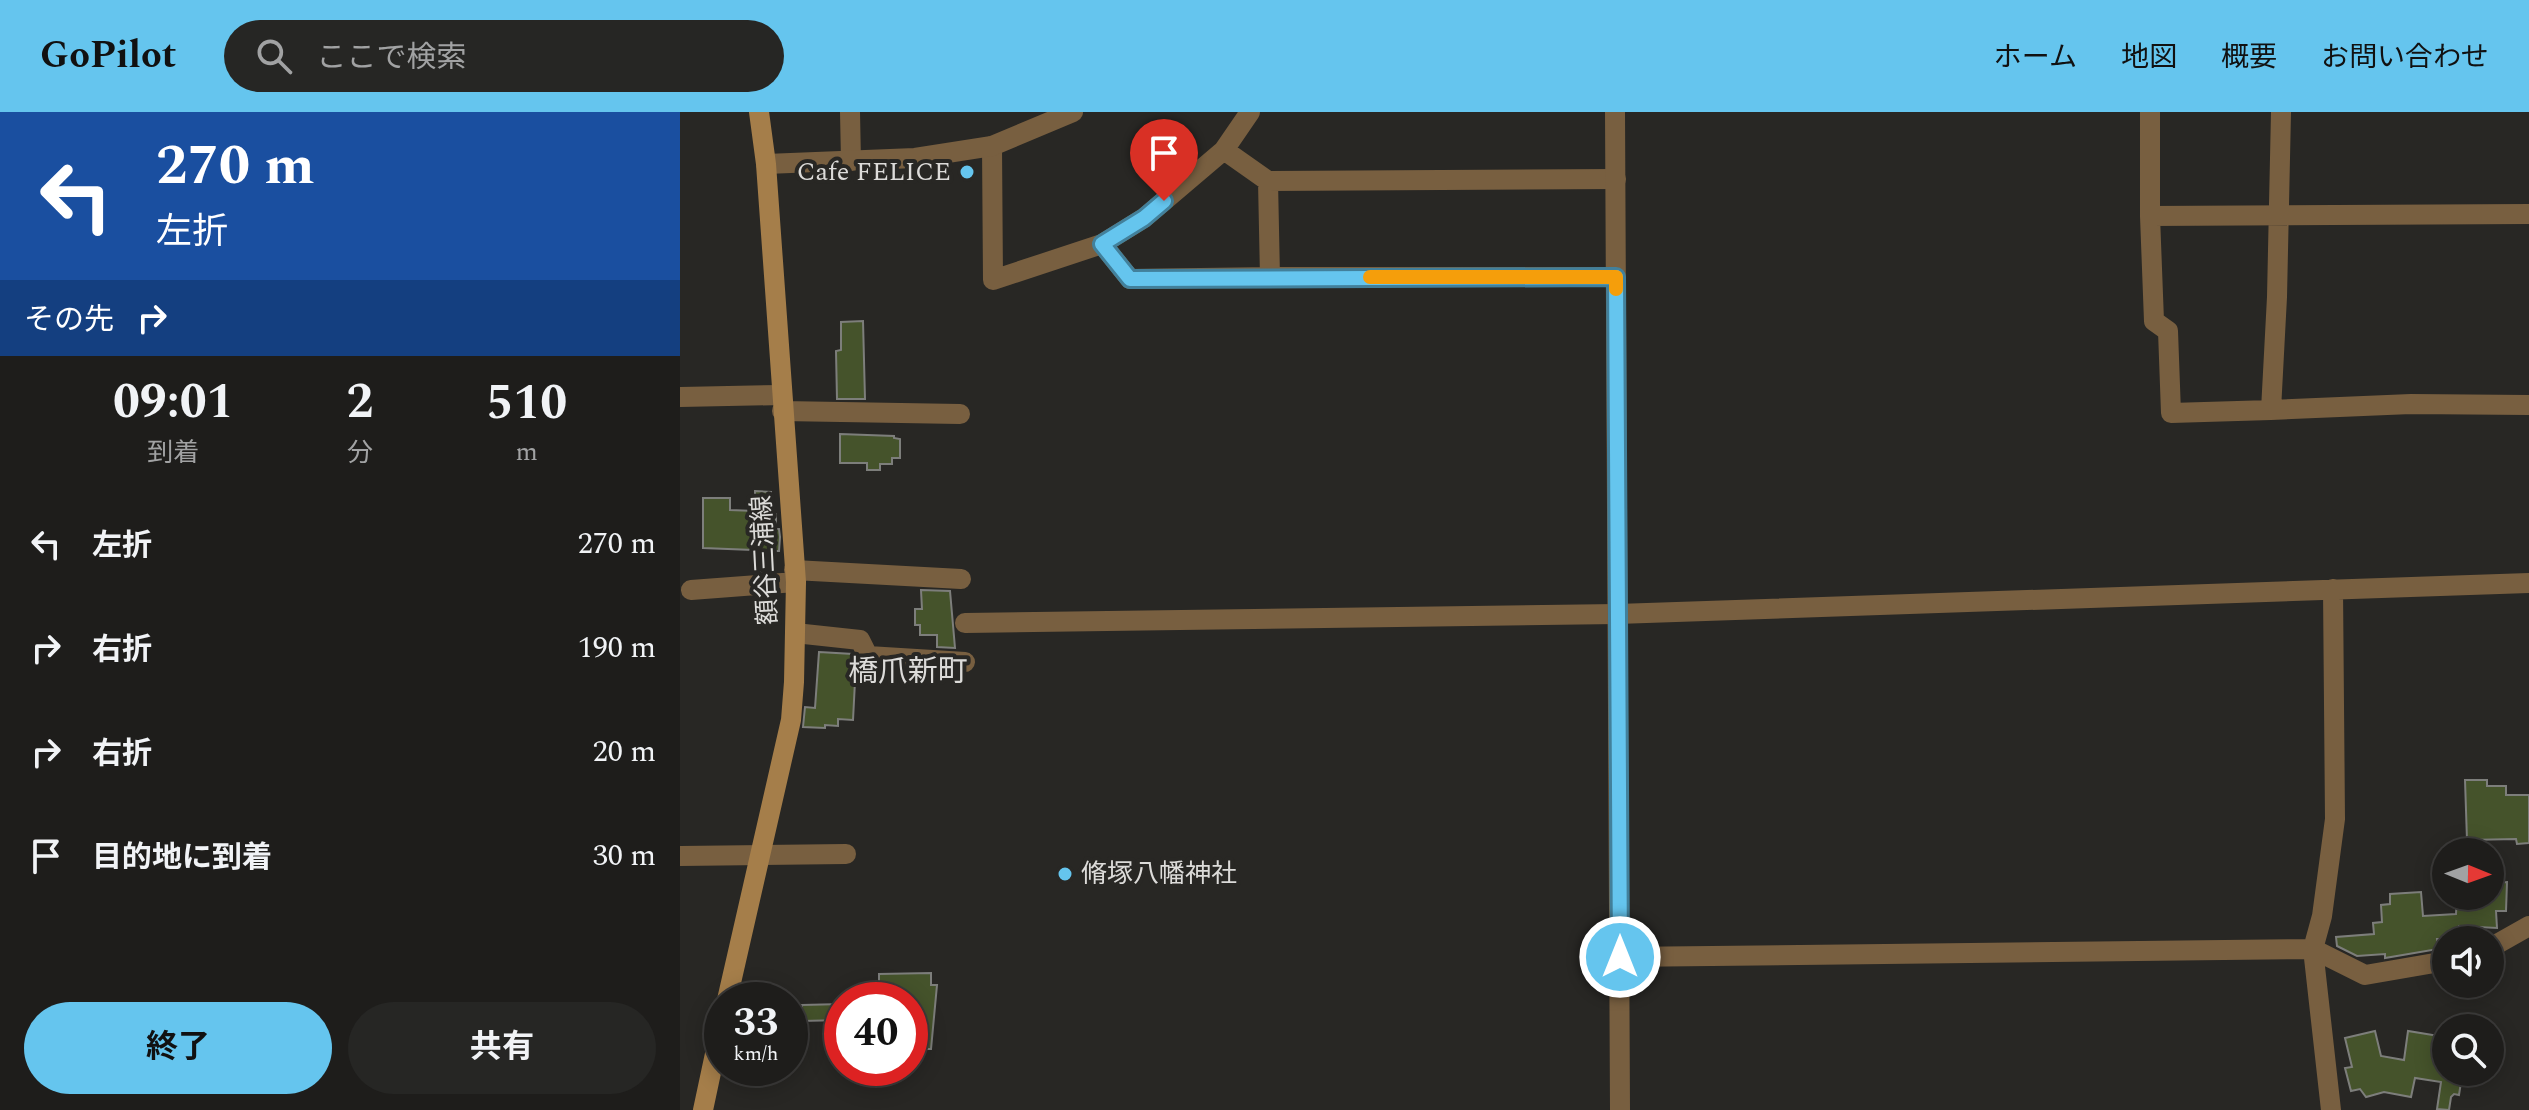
<!DOCTYPE html>
<html lang="ja">
<meta charset="utf-8">
<style>
body{margin:0;font-family:Spectral,"Noto Sans JP",serif;background:#262624;color:#f1f3f6;height:100vh;display:flex;flex-direction:column;font-size:30px;white-space:nowrap}
*{box-sizing:border-box;margin:0}
p{font-size:26px;color:#a1a2a3}
.icon{flex:none;width:44px;height:44px;fill:none;stroke:currentColor;stroke-width:2;stroke-linecap:round;stroke-linejoin:round}
.map{position:relative;flex:1;overflow:hidden}
.details{display:flex;flex-direction:column;background:#1e1d1b;width:680px}
.details>*{flex:none}
.top-card{background:#1a4fa0;color:#fff;overflow:hidden}
.needle{width:52px;rotate:91deg}
.fabs{position:absolute;left:1752px;top:726px;display:grid;gap:16px}
.fabs a{display:grid;place-items:center;width:72px;height:72px;border-radius:50%;background:#1e1d1b;box-shadow:0 4px 20px #0003,0 0 0 2px #3c3b3a;font-size:40px}
.speed{position:absolute;left:24px;top:870px;display:flex;gap:16px;font-size:40px;font-weight:700;text-align:center}
.speed>*{display:grid;place-content:center;width:104px;height:104px;border-radius:50%;background:#1e1d1b;box-shadow:0 4px 20px #0003,0 0 0 2px #3c3b3a;line-height:1}
.speed small{font-size:20px;font-weight:400}
.speed .limit{border:12px solid #d22;background:#fff;color:#111}
.pin{position:absolute;display:grid;place-items:center;width:68px;height:68px;color:#fff;margin:-82px -34px;border-radius:50% 50% 50% 0;rotate:-45deg;box-shadow:0 0 8px #0007}
.pin .icon{rotate:45deg}
.me{position:absolute;width:88px;margin:-44px;rotate:0deg;stroke-linejoin:round;filter:drop-shadow(0 0 6px #0008)}
.turn{display:flex;align-items:center;gap:28px;height:168px;padding:0 24px;font-size:36px}
.turn .icon{width:104px;height:104px;stroke-width:2.5}
.turn b{display:block;font-size:56px;line-height:68px}
.then{display:flex;align-items:center;height:76px;padding:0 24px;background:#0003;gap:16px;font-size:30px}
.eta{display:flex;justify-content:space-evenly;align-items:center;height:136px;text-align:center}
.eta b{font-size:48px;font-weight:700;line-height:56px}
.button{display:flex;gap:16px;margin-top:auto;padding:16px 24px}
.button a{flex:1;height:92px;border-radius:48px;background:#65c5ee;color:#111;font-size:32px;font-weight:700;line-height:92px;text-align:center}
.button a+a{background:#262624;color:#f1f3f6}
ul{padding:0;list-style:none}
li{display:flex;align-items:center;gap:24px;height:104px;padding:0 24px}
li div{flex:1}
li b{display:block;font-size:30px}
li em{font-style:normal}
header{display:flex;align-items:center;gap:48px;box-sizing:border-box;height:112px;padding:0 40px;background:#65c5ee;color:#111}
header strong{font-size:38px}
nav{display:flex;gap:44px;margin-inline-start:auto;font-size:28px}
.search{width:560px;height:72px;background:#262624;display:flex;align-items:center;gap:20px;box-sizing:border-box;padding:0 28px;border-radius:44px;color:#a1a2a3;font-size:30px}
main{display:flex;flex:1;min-height:0}
.map>svg:first-child{display:block}
.building{fill:#45532b;stroke:#7d7e7b;stroke-width:2}
.lines{fill:none;stroke-linecap:round;stroke-linejoin:round}
.minor{stroke:#785f40;stroke-width:20}
.tertiary{stroke:#785f40;stroke-width:20}
.secondary{stroke:#a57e4a;stroke-width:20}
.route-casing{stroke:#42809b;stroke-width:20}
.route{stroke:#65c5ee;stroke-width:14}
.slow{stroke:#f59e0b;stroke-width:14}
.poi-dot{fill:#65c5ee;stroke:#282724;stroke-width:3}
.labels{text-anchor:middle;dominant-baseline:central;stroke-width:8;stroke-linejoin:round;paint-order:stroke}
.poi-label{font-size:26px;fill:#dcdbd9;stroke:#282724;text-anchor:end}
.street-label{font-size:26px;fill:#dcdbd9;stroke:#282724}
.quarter-label{font-size:30px;fill:#dcdbd9;stroke:#282724}
</style>
<header>
<strong>GoPilot</strong>
<div class="search"><svg class="icon" aria-label="search" viewBox="0 0 24 24"><circle cx="10" cy="10" r="6"/><path d="M15 15l6 6"/></svg>ここで検索</div>
<nav><a>ホーム</a><a>地図</a><a>概要</a><a>お問い合わせ</a></nav>
</header>
<main>
<section class="details">
<div class="top-card">
<div class="turn"><svg class="icon" aria-label="left" viewBox="0 0 24 24"><path d="M17 20v-9H6M10 6l-5 5 5 5"/></svg><div><b>270 m</b>左折</div></div>
<div class="then">その先<svg class="icon" aria-label="right" viewBox="0 0 24 24"><path d="M7 20v-9h11M14 6l5 5-5 5"/></svg></div>
</div>
<div class="eta">
<div><b>09:01</b><p>到着</p></div>
<div><b>2</b><p>分</p></div>
<div><b>510</b><p>m</p></div>
</div>
<ul>
<li><svg class="icon" aria-label="left" viewBox="0 0 24 24"><path d="M17 20v-9H6M10 6l-5 5 5 5"/></svg><div><b>左折</b></div><em>270 m</em></li>
<li><svg class="icon" aria-label="right" viewBox="0 0 24 24"><path d="M7 20v-9h11M14 6l5 5-5 5"/></svg><div><b>右折</b></div><em>190 m</em></li>
<li><svg class="icon" aria-label="right" viewBox="0 0 24 24"><path d="M7 20v-9h11M14 6l5 5-5 5"/></svg><div><b>右折</b></div><em>20 m</em></li>
<li><svg class="icon" aria-label="arrive" viewBox="0 0 24 24"><path d="M6 21V4h12l-3 4 3 4H6"/></svg><div><b>目的地に到着</b></div><em>30 m</em></li>
</ul>
<div class="button"><a>終了</a><a>共有</a></div>
</section>
<div class="map">
<svg width="1849" height="998" viewBox="0 0 1849 998">
<rect width="100%" height="100%" fill="#282724"/>
<path class="building" d="M 183,209 L 185,287 L 157,287 L 156,239 L 161,238 L 161,210 Z
M 160,322 L 214,324 L 214,326 L 220,327 L 220,346 L 212,346 L 212,352 L 200,352 L 200,358 L 187,358 L 187,351 L 160,351 Z
M 75,379 L 91,380 L 90,402 L 96,402 L 96,417 L 99,417 L 100,425 L 99,439 L 86,439 L 85,459 L 72,460 L 73,438 L 23,436 L 23,386 L 50,386 L 50,398 L 75,399 Z
M 241,478 L 270,479 L 275,536 L 257,535 L 257,523 L 240,523 L 240,513 L 235,513 L 235,497 L 242,497 Z
M 139,540 L 173,542 L 176,550 L 173,608 L 158,607 L 158,614 L 145,613 L 145,616 L 123,615 L 125,595 L 135,596 Z
M 1785,668 L 1807,668 L 1807,674 L 1826,674 L 1826,683 L 1849,683 L 1849,731 L 1837,732 L 1836,727 L 1787,728 Z
M 1827,770 L 1826,799 L 1816,799 L 1817,816 L 1779,814 L 1778,827 L 1757,827 L 1758,837 L 1705,846 L 1705,842 L 1677,844 L 1657,834 L 1656,825 L 1694,822 L 1693,811 L 1702,810 L 1701,793 L 1710,792 L 1710,782 L 1741,780 L 1743,804 L 1776,802 L 1777,784 L 1810,784 L 1811,771 Z
M 251,861 L 251,873 L 257,873 L 251,937 L 230,937 L 230,888 L 199,888 L 199,862 Z
M 162,892 L 162,908 L 122,909 L 122,893 Z
M 1695,919 L 1701,944 L 1724,948 L 1728,919 L 1759,924 L 1755,943 L 1766,945 L 1766,960 L 1776,960 L 1774,969 L 1781,970 L 1779,983 L 1774,982 L 1771,985 L 1769,998 L 1757,997 L 1761,970 L 1735,966 L 1731,985 L 1704,980 L 1686,985 L 1680,977 L 1671,979 L 1665,956 L 1672,955 L 1665,926 Z"/>
<g class="lines">
<path class="minor" d="M 170,0 L 171,49
M 1470,0 L 1470,104 L 1849,102
M 1601,0 L 1597,185 L 1591,298 L 1731,292 L 1849,293
M 312,34 L 313,168 L 422,132 L 464,106 L 544,38 L 570,0
M 544,38 L 588,69 L 936,67
M 588,69 L 590,165 L 936,165
M 1470,104 L 1474,209 L 1488,219 L 1491,301 L 1591,298
M 422,132 L 450,167 L 590,165
M 0,285 L 101,283
M 102,299 L 280,302
M 114,458 L 281,467
M 11,478 L 116,470
M 285,511 L 937,502 L 1849,471
M 115,521 L 180,528 L 188,544 L 285,550
M 0,744 L 166,742
M 1810,836 L 1849,814
M 940,845 L 1633,837 L 1685,863 L 1766,849
M 1651,998 L 1633,837 L 1642,804 L 1655,707 L 1653,477"/>
<path class="tertiary" d="M 935,0 L 940,998
M 86,52 L 235,46 L 312,34 L 393,0"/>
<path class="secondary" d="M 47,888 L 111,608 L 114,570 L 116,470 L 86,52 L 79,0
M 23,998 L 42,909"/>
</g>
<g class="lines">
<defs>
<path id="route" d="M 484,89 L 464,106 L 422,132 L 450,167 L 936,165 L 940,845"/>
</defs>
<use href="#route" class="route-casing"/>
<use href="#route" class="route"/>
<path class="slow" d="M 690,165 L 936,165 L 936,177"/>
</g>
<g class="poi-dot">
<circle cx="287" cy="60" r="8"/>
<circle cx="385" cy="762" r="8"/>
</g>
<g class="labels">
<g class="poi-label">
<text x="271" y="60">Cafe FELICE</text>
<text x="401" y="762" text-anchor="start">脩塚八幡神社</text>
</g>
<g class="street-label">
<text transform="translate(85 448) rotate(-93)">額谷三浦線</text>
</g>
<g class="quarter-label">
<text x="228" y="560">橋爪新町</text>
</g>
</g>
</svg>
<div class="fabs">
<a><svg class="needle" viewBox="-14 -14 28 28"><path d="M0-13l5 13h-10z" fill="#e53935"/><path d="M0 13l5-13h-10z" fill="#a1a2a3"/></svg></a>
<a><svg class="icon" aria-label="sound" viewBox="0 0 24 24"><path d="M4 9h4l5-4v14l-5-4H4zM17 9q2 3 0 6"/></svg></a>
<a><svg class="icon" aria-label="search" viewBox="0 0 24 24"><circle cx="10" cy="10" r="6"/><path d="M15 15l6 6"/></svg></a>
</div>
<div class="speed"><div>33<small>km/h</small></div><div class="limit">40</div></div>
<div class="pin" style="left:484px;top:89px;background:#d93025"><svg class="icon" aria-label="arrive" viewBox="0 0 24 24"><path d="M6 21V4h12l-3 4 3 4H6"/></svg></div>
<svg class="me" style="left:940px;top:845px" viewBox="-20 -20 40 40"><circle r="17" fill="#65c5ee" stroke="#fff" stroke-width="3"/><path d="M0-11L8 9 0 5-8 9z" fill="#fff"/></svg>
</div>
</main>
